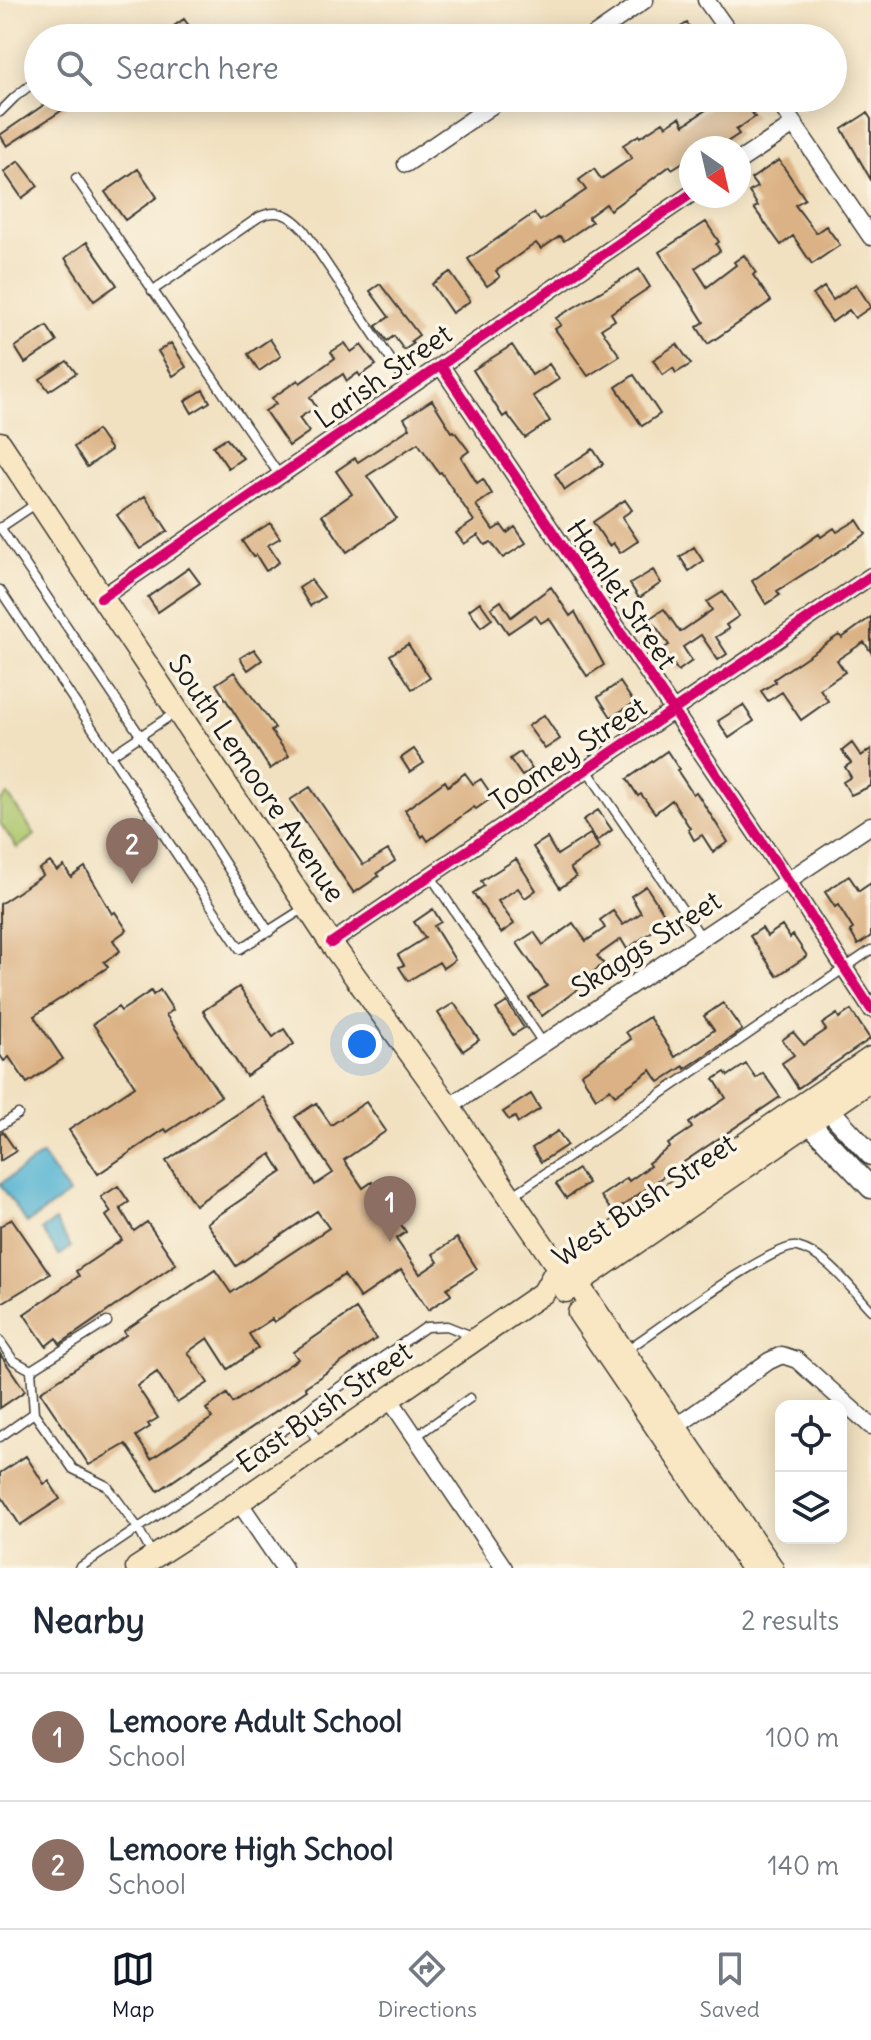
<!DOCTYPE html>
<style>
:root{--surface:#fff;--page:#f2f2f3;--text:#1f2937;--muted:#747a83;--line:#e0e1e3;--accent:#111827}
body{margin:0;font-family:Delius,sans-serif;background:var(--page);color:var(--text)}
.controls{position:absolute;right:24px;bottom:24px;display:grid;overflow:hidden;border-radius:16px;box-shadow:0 4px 20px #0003}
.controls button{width:72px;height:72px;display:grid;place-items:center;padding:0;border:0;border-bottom:2px solid var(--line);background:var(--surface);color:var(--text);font:40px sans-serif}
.compass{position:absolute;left:679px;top:136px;width:72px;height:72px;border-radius:50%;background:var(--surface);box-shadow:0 4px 20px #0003;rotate:146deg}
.you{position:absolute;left:362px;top:1044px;width:28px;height:28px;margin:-20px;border:6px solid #fff;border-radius:50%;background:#1a73e8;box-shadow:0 0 0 12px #1a73e833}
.badge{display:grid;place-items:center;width:52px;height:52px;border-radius:50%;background:var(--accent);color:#fff;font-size:26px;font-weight:700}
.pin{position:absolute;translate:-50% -66px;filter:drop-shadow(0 2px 4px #0008)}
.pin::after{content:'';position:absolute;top:42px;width:28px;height:24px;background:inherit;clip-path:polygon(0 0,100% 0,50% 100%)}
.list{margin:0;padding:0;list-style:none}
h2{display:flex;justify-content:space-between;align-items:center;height:104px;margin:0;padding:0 32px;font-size:34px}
h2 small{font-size:26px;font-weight:400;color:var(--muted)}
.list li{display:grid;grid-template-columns:52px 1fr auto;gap:24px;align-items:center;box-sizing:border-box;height:128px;padding:0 32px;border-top:2px solid var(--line)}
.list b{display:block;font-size:30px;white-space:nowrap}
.list p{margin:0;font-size:26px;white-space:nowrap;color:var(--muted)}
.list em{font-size:26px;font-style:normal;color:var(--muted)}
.icon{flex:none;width:44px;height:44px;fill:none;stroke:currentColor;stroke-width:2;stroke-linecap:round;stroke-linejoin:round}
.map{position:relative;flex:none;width:871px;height:1568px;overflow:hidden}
.search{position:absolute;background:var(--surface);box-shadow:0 4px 20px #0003;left:24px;right:24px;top:24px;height:88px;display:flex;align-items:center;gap:20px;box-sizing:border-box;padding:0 28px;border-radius:44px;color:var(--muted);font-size:30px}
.sheet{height:360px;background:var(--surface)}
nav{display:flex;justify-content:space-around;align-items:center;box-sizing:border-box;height:112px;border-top:2px solid var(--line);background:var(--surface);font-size:22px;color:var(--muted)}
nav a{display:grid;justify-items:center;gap:4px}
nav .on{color:var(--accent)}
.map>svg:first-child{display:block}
</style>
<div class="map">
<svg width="871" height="1568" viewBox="0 0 871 1568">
<rect width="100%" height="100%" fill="#fcf5e5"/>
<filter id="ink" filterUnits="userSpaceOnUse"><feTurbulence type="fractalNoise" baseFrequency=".0125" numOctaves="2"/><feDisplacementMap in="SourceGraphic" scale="16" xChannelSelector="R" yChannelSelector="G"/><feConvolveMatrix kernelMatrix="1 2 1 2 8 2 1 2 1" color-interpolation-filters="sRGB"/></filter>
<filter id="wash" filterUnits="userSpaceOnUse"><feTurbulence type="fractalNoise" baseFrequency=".006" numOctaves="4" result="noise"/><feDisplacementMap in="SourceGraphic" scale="32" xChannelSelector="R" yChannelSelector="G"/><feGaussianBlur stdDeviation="1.8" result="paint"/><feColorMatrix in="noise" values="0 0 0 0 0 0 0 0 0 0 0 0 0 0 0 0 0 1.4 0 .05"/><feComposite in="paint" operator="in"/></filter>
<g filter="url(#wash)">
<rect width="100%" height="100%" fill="#f1e1c1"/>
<path fill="#abc56a" stroke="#647043" stroke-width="2" d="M8 795 35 835 17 848 0 823V801Z"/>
<path fill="#53b2d2" stroke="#386777" stroke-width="2" d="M42 1155 69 1194 27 1223 0 1184Z
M55 1221 71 1247 59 1256 42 1230Z"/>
<g id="blocks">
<path fill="#dbb285" d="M184 19 192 30 180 38H157Z
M687 23 697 38H663Z
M54 98H81L7 146 0 135Z
M704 98H742L755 117 736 130 739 134 724 144 722 140 711 148H691V157L672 169 670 166 610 210 606 204 588 217 592 222 564 241 560 236 541 249 536 243 496 271 500 277 487 286 468 259 534 213 540 221 586 190 579 180 594 169 601 179 632 158 623 145 639 135 640 137 663 122 666 126 680 117 684 125 710 107Z
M867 113 871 119V180L842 129Z
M779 160 805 199 795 205 816 233 826 226 840 245 812 264 793 236 781 245 754 208 758 206 749 192 757 187 751 179Z
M19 161 38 186 22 198 4 172Z
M138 169 157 197 125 220 105 192Z
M706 222 719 242 716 244 720 251 695 268 707 287 736 265 734 262 744 255 756 272 753 275 771 301 708 344 697 327 704 322 659 252Z
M87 242 117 285 94 301 65 258Z
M639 269 650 287 611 313 615 320 601 329 620 356 588 376 555 329 561 325 556 318Z
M450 272 470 301 452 313 432 284Z
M380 284 419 335 411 341 413 344 404 350 394 336 387 341 376 326 389 317 370 291Z
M856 284 871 307 855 318 849 310 832 322 813 295 824 287 833 300Z
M47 326 57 342 25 363 15 347Z
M270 339 281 356 259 371 248 354Z
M171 343 186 367 173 376 158 351Z
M345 343 351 352 361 345 376 365 360 376 358 373 347 381 343 374 310 397 316 407 299 418 309 432 289 446 265 411 276 404 272 398 298 380 300 383 335 358 331 352Z
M677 344 691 364 676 373 673 368 663 375 653 360Z
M512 345 532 375 549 364 559 379 533 396 550 421 525 438 507 414 503 417 473 370Z
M67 361 76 373 49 391 40 379Z
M634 375 660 414 642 426 616 387Z
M203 390 210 402 192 413 185 401Z
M432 400 452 432 454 431 469 451 461 457 477 483 483 479 492 494 476 505 493 530 501 525 507 533 515 527 526 543 503 558 491 542 485 545 478 535 464 544 456 533 474 521 441 472 439 473 418 443 367 476 396 518 347 552 322 515 352 494 336 471 355 458 358 462 410 428 404 418Z
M97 430 111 450 87 467 74 447Z
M226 438 243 458 228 468 213 446Z
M593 449 603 464 565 490 555 474Z
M145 496 168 531 140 549 117 515Z
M625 500 632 510 622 517 638 541 620 553 613 543 609 546 593 522Z
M857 520 866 534 777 591 780 595 766 604 752 581 819 534 821 537 834 528 837 532Z
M270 523 280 538 268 545 279 562 266 571 256 555 253 557 242 541Z
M694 547 703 561 689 571 680 557Z
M189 568 200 583 158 612 148 597Z
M653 570 661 583 639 598 630 584Z
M311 580 324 597 310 606 299 588Z
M551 587 570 616 575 612 604 665 587 676 549 618 541 623 535 615 508 633 491 608 501 601 511 617Z
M723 592 739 616 726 625 729 629 716 637 727 654 718 660 701 635 683 647 692 661 678 671 663 649 669 645 650 618 664 609 680 632 712 610 707 602Z
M480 602 492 619 481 627 469 610Z
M871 617V652L864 642 837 660 845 672 820 689 828 701 801 720 782 692 768 701 761 691 776 682 774 679 839 635 842 638Z
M408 644 430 678 412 689 390 655Z
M254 649 262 660 248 670 240 658Z
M234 672 275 728 271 731 289 756 270 769 216 684Z
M620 682 634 703 611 717 598 697Z
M743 705 754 721 729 738 718 721Z
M544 715 560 739 545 749 528 726Z
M852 743 861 756 871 749V786L851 795 843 782 851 777 845 767 851 763 842 751Z
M414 749 424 763 410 772 401 758Z
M667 751 679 769 677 770 693 794 696 792 728 842 713 852 702 835 694 840 688 829 690 828 672 800 655 813 641 794 638 796 627 779Z
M520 752 532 769 522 776 510 759Z
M465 773 473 784 481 779 493 797 476 809 474 807 428 841 424 835 422 837 405 810 445 781 448 786Z
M310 787 363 865 388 850 395 861 377 873 379 876 354 893 290 800Z
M598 810 612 830 597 841 583 820Z
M590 834 600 848 570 868 576 877 560 888 533 847 547 838 557 855Z
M516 859 536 890 525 898 518 888 498 901 514 924 501 933 473 893 484 886 481 881Z
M50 862 57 871 64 866 71 877 85 867 112 914 115 912 127 930 113 940 120 951 104 962 108 967 34 1016 63 1059 27 1083 9 1057 4 1061 0 1055V904L43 875 39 869Z
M849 876 859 891 871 883V936L858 945 850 931 853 929 838 905 835 907 825 892Z
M646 886 668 920 627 949 621 939 597 956 604 964 576 984 579 988 542 1016 529 998 547 986 517 943 534 932 543 945 573 923 586 941 605 928 600 920 613 911 623 925 641 913 631 896Z
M433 909 441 922 434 926 455 960 443 968 439 962 408 981 399 967 404 965 398 955 425 938 414 922Z
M782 926 790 938 793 935 807 956 777 976 750 936 762 928 767 936Z
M239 987 273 1037 284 1029 294 1044 246 1076 203 1011Z
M160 990 173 1010 166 1015 221 1096 167 1132 165 1129 98 1174 69 1130 135 1086 93 1024 118 1007 121 1011 151 991 153 995Z
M507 1002 524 1028 513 1035 496 1009Z
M454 1003 479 1040 463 1051 438 1013Z
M723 1003 742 1030 685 1069 684 1066 659 1082 651 1070 615 1095 610 1089 596 1098 581 1074 631 1039 626 1032 649 1017 675 1057 714 1030 704 1016Z
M851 1010 870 1039 798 1088 782 1063 794 1055 782 1040 793 1032 804 1045 826 1030 822 1024 837 1014 839 1018Z
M746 1064 756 1078 763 1073 780 1097 672 1170 613 1213 601 1196 627 1178 629 1181 650 1166 648 1163 670 1147 668 1144 692 1128 689 1123 726 1098 714 1079 725 1072 728 1076Z
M531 1094 540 1109 518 1123 515 1117 509 1120 503 1112Z
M263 1097 315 1185 333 1173 295 1117 316 1103 331 1125 366 1102 386 1131 344 1160 363 1188 372 1182 406 1232 396 1239 420 1274 438 1262 433 1254 457 1238 477 1269 447 1288 451 1295 428 1310 401 1270 360 1298 344 1275 274 1322 272 1319 249 1334 258 1348 228 1369 208 1338 188 1352 208 1383 177 1403 157 1372 137 1386 158 1418 148 1424 150 1427 136 1436 151 1459 212 1418 206 1409 227 1394 233 1403 298 1359 293 1352 356 1309 376 1339 305 1387 307 1390 158 1491 126 1444 89 1465 40 1392 126 1335 124 1331 215 1270 231 1293 329 1228 317 1211 236 1266 207 1223 282 1172 271 1154 195 1205 166 1161Z
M558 1131 567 1145 541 1162 532 1148Z
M3 1132 16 1151 0 1161V1133Z
M578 1169 588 1183 566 1198 556 1184Z
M118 1186 129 1202 120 1208 134 1231 147 1222 176 1264 60 1344 56 1338 46 1346 24 1314 79 1276 76 1271 122 1240 106 1216 111 1212 101 1197Z
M12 1219 50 1274 0 1304V1226Z
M0 1354 25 1391 0 1408Z
M26 1456 44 1484 49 1481 60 1499 20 1525 0 1494V1473Z"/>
</g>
</g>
<g filter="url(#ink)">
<use href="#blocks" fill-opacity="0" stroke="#3c3a35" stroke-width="2"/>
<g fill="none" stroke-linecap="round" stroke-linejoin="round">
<g stroke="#3c3a35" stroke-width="11">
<path id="service" d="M0 112 15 97 38 79
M76 178 280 476
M152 291 259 217C279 208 290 215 304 230L409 387
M0 527 197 820 269 932
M0 528 37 503
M0 590 240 949 306 907
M110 756 176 712
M587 770 702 938
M430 875 543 1043
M0 1126 18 1114
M512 1196 871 950
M0 1341 13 1360 31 1370
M625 1351C651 1334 775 1242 797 1247 828 1255 850 1288 871 1310
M34 1413 31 1370 107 1322
M0 1437 34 1413 73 1469 107 1486 138 1528 153 1556
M415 1437 470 1398
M318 1444 309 1424 316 1403 426 1327 447 1326 472 1336
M79 1568 293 1424 316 1403"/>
</g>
<g stroke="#3c3a35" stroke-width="19">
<path id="minor" d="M706 0 733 38
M590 38 645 0
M776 98 871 237
M739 161 795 124
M406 164 503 98
M441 366 788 881 871 1009
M101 598 691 194
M331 943 871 576
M449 1107 871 825
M389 1398 504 1568
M667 1433 769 1361 782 1355 797 1360 871 1426
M239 1502 284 1568"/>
</g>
<g stroke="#3c3a35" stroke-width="23">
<path id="tertiary" d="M819 1099 871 1155
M800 1113 871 1188"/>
</g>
<g stroke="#3c3a35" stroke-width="25">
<path id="secondary" d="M0 443 331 943 449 1107 553 1260 565 1266 772 1568
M566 1291 871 1080
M579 1313 752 1568
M137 1568 239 1502 544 1292 554 1274 871 1058"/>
</g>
<use href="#service" stroke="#fff" stroke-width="8"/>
<use href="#minor" stroke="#fff" stroke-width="16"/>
<use href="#tertiary" stroke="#fff" stroke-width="20"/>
<use href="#secondary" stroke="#f9e7c3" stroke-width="22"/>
<g stroke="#fcf5e5" stroke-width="15">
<path id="cycleway" d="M441 366 788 881 871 1009
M101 598 691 194
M331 943 871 576"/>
</g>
<use href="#cycleway" stroke="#d6006c" stroke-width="10"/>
</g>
</g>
<g text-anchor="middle" stroke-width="7" stroke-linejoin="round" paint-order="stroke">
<g font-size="28" fill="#1c1c1c" stroke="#fcf5e5">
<text transform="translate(383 376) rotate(-35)" y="10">Larish Street</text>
<text transform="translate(622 594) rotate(56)" y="10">Hamlet Street</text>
<text transform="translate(568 754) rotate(-34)" y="10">Toomey Street</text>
<text transform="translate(257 778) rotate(56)" y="10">South Lemoore Avenue</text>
<text transform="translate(646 944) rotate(-33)" y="10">Skaggs Street</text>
<text transform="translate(644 1200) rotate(-34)" y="10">West Bush Street</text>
<text transform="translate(324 1407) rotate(-35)" y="10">East Bush Street</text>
</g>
</g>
</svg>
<div class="controls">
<button><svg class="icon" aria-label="locate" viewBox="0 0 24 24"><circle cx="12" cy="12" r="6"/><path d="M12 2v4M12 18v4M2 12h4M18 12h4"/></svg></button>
<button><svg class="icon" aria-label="layers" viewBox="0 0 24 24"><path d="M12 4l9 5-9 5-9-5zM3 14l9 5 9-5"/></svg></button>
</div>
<svg class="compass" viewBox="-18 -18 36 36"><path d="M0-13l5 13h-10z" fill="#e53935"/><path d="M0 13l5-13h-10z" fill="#747a83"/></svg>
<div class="you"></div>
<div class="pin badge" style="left:390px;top:1242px;background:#8d6e63">1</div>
<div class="pin badge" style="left:132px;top:884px;background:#8d6e63">2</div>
<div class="search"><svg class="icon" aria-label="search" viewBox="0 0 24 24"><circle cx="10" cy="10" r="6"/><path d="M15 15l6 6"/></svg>Search here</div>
</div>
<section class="sheet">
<h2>Nearby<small>2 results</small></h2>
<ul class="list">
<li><span class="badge" style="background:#8d6e63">1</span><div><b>Lemoore Adult School</b><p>School</p></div><em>100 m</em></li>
<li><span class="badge" style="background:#8d6e63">2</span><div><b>Lemoore High School</b><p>School</p></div><em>140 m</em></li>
</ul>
</section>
<nav>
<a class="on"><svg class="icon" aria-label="map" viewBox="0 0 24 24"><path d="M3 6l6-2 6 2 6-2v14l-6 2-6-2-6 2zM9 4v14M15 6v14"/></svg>Map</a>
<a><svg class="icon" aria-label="directions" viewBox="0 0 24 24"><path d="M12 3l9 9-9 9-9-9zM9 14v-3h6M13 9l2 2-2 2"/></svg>Directions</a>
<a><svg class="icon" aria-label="saved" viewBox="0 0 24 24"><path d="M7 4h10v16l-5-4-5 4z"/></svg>Saved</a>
</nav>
